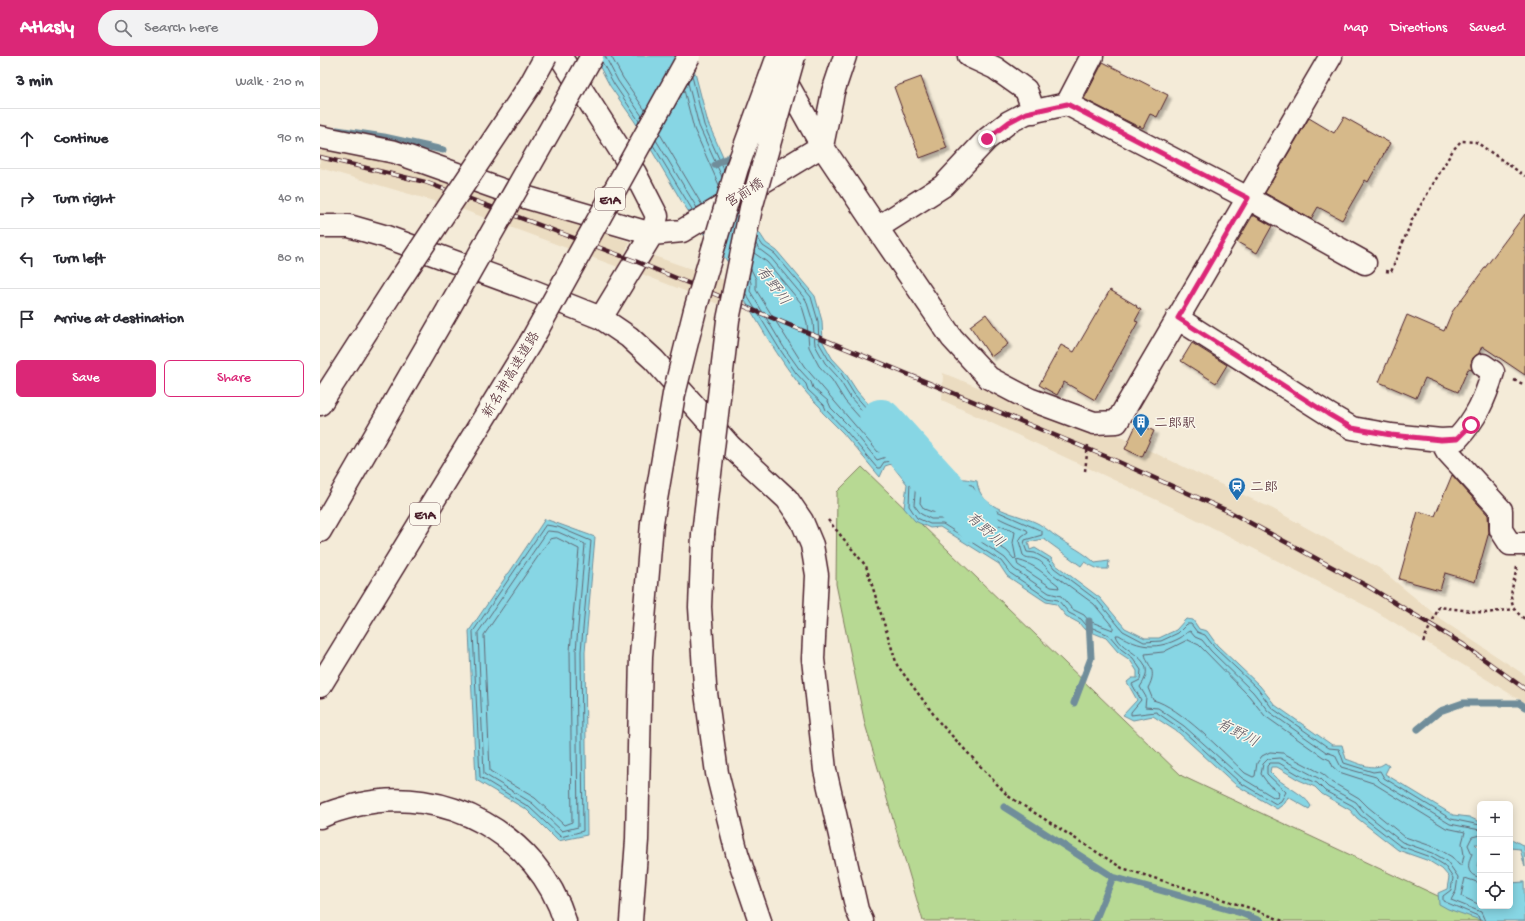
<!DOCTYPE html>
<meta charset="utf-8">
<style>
:root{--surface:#fff;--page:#f2f2f3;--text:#2b2b33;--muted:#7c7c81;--line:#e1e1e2;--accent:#db2777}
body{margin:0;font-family:"Gochi Hand","Klee One",sans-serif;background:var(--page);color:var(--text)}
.controls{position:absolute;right:12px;bottom:12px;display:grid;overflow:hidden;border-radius:6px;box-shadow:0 2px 10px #0003}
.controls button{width:36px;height:36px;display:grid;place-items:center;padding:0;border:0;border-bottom:1px solid var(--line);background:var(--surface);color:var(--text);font:20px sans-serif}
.stop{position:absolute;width:12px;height:12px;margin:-9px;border:3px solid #db2777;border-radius:50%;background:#fff}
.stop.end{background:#db2777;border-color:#fff;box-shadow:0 1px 4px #0008}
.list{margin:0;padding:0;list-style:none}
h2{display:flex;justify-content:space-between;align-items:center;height:52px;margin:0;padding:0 16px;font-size:17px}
h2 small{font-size:13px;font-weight:400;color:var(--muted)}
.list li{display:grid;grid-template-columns:26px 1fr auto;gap:12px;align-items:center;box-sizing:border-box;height:60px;padding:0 16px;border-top:1px solid var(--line)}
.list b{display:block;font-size:15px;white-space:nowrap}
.list em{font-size:13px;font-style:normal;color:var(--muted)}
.actions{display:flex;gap:8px;padding:12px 16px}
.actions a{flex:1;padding:9px 0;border:1px solid var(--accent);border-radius:6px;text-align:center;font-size:14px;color:var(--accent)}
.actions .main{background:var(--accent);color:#fff}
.icon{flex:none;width:22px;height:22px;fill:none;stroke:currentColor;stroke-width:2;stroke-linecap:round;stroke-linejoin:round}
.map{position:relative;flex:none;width:1205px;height:865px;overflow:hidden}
header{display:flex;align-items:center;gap:24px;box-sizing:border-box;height:56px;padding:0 20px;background:var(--accent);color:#fff}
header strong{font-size:19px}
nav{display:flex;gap:22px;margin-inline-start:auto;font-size:14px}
.search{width:280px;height:36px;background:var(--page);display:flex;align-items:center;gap:10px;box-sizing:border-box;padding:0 14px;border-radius:22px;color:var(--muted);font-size:15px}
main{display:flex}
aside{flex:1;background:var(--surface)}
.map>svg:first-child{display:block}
</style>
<header>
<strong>Atlasly</strong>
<div class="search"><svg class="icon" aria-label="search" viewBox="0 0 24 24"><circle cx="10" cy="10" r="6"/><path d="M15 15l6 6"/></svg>Search here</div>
<nav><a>Map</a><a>Directions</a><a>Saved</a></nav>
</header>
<main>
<aside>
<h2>3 min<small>Walk · 210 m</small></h2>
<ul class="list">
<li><svg class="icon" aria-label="ahead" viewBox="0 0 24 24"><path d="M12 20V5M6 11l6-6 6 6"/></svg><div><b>Continue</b></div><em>90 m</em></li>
<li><svg class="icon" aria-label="right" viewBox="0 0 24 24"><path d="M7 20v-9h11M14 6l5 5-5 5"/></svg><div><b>Turn right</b></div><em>40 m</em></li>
<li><svg class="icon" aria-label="left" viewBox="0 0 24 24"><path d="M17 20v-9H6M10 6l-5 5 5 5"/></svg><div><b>Turn left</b></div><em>80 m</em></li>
<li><svg class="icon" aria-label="arrive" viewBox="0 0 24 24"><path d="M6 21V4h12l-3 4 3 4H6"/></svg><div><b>Arrive at destination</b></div></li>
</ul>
<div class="actions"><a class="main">Save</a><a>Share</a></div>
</aside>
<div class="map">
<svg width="1205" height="865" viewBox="0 0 1205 865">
<defs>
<filter id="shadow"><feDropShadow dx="3.5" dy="3.5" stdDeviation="1" flood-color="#0004"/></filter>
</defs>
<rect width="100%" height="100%" fill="#f4ebd8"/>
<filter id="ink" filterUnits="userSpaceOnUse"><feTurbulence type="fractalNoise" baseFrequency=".025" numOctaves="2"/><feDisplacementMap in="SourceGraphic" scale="8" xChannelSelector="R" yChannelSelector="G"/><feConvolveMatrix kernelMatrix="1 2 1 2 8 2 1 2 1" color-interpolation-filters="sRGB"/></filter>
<g filter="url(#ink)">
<path fill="#ebdcc1" d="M0 92 79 105 202 147 310 186 298 211 141 153 0 112Z
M331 199 406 225 411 253 319 217Z
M623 317 680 340 786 374 953 453 1059 512 1123 565 1205 619V647L1052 553 854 452 622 344Z"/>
<path fill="#b7d993" stroke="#807c5f" d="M542 411 862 720 1135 848 1185 865H603L545 668 516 528 517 436Z"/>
<path fill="#87d6e4" stroke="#6f8d9a" d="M274 0H366L374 13 388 67 433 167 446 187 457 195 495 240 502 265 503 286 512 302 524 315 537 335 585 390 604 406 601 413 608 421 627 431C636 419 643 423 657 425 659 455 699 457 719 468 726 472 731 477 737 481 750 490 764 496 775 507L789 505 788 513H778L764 506 761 510 724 483 708 486 710 494 715 492 731 502 736 509 780 542 805 572 825 582H839L856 574 866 563 873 564 879 573 887 575 897 589 940 630 955 649 1012 689H1022L1026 703C1038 707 1054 716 1065 707L1069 710 1065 718 1133 759 1149 761 1160 766V788H1155C1163 794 1159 802 1157 810L1160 813V850H1190V827L1204 826 1205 865H1163L1128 853 1119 848 1118 837 1127 833 1129 821 1122 813 1109 805 1078 794 1037 762 1030 754 1002 738 995 731 979 724 957 711H951L950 716C962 730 983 736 991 750L989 753 968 741 965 747 957 753 916 729 859 677 833 660 813 664 803 659 817 644 807 626 812 622H817V615L810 604 798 596 786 582 764 573 759 567 746 560 736 548 726 546 687 520 679 508 620 471 610 472 595 465 584 452 587 428 571 408 565 410 560 421 523 377 502 356 501 352C467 320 444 275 419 235L422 227 392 183 386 181 362 146 315 66 290 30Z
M225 463 275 481 265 596 267 779 238 785 207 754 156 724 149 575 185 522 184 521 189 517Z
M1190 782 1204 790 1205 811 1200 793 1190 792Z"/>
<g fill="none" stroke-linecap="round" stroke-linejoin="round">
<path stroke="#626875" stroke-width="1" d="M285 0 298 25 322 60
M291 0 303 22 325 54
M282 6 294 28 319 65
M372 20 384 69 404 114
M368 27 379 70 402 121
M364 34 374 73 399 129
M340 78 382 149
M336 84 377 152
M333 89 373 155
M437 181 443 190 455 198 491 241 498 265 499 287 509 304 521 317 534 338 582 393 598 406 597 415 606 424 626 435 630 434 635 427 652 429 660 443 670 452 722 475V479L705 484 704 488 707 496 715 497 729 505 734 512 778 545 803 575 824 586 841 585 858 577 867 568H871L877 576 885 579 895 592 937 632 952 652 1009 692 1019 693 1024 707 1053 716 1060 715 1064 722 1131 763 1160 769
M431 213 436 223V234L484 310 558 396 566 394V391L525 345 512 324 499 310 489 291 487 267 481 247 447 206 434 197
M429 221 431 227 430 235 463 290 480 314 491 326 493 332 508 345 511 352 530 371 557 404 569 400H574L589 416H591L592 408 579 396 530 341 517 320 505 307 495 289 493 266 486 244 451 202 439 193 436 188
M426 238 459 292 476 317 486 328 488 334 504 349 506 354 526 375 557 412H560L564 406 572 405 590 425 589 450 597 462 610 468H623L681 505 690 517 727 542 738 544 749 557 761 563 766 569 789 579 801 593 813 602 821 614 820 624 812 628 821 644 811 656V659L836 656 862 674 919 726 956 748 961 745 966 736 947 718V710L950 707H959L981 720 997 727 1005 735 1033 750 1040 759 1080 790 1111 801 1124 809 1133 822 1131 834 1123 840V845L1158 860 1160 865
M599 424 625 440 631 439 638 432 648 433C664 458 681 464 707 474L708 476 702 480 699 485 703 499C707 503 710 501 715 503 722 505 726 511 730 516L774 548 793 571V574L769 565 764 559 752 553 741 540 729 537 694 513 685 502 669 491 625 463H611L601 458 594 449 596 426Z
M604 435C617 442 628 452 640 438L644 439C660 460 670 466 695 476L693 487 696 502 694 503 687 495 628 458 612 456 604 453 600 447 601 437Z
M226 469 238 471 271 485 261 595 263 775 241 781 209 751 160 721 153 576Z
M228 475 238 476 265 488 256 595 258 771 242 775 212 747 164 718 158 577Z
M237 482 259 493 250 595 252 766 244 769 215 742 170 715 164 579 230 483Z
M697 504C717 509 722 517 738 529L739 532 731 531 698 509Z
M868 584 879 589 929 640 945 660 1003 701 1010 704 1013 711 1019 716 1053 727 1126 772 1145 776 1142 787 1144 799 1142 809H1139L1132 801 1117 792 1085 781 1048 751 1039 742 1012 726 1003 718 963 697 950 696 942 700 937 707 935 720 933 721 925 717C905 698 859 650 833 644L828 632C838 613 828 612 825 598L843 596Z
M1160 774 1130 768 1061 726 1056 721 1021 711 1015 699 1006 696 948 655 933 636 891 595 882 584 875 581 870 575C866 576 864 580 860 582 838 594 819 592 799 579H796C800 597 842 601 820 631L826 641 825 651 838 652 864 670 922 722 955 742 958 741 959 736 949 729 941 718 943 708 948 703 960 702 1000 723 1008 731 1036 746 1044 756 1082 786 1113 797 1127 805 1138 821 1136 835 1131 844 1161 856 1165 865
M1160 779 1152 781 1148 789 1152 798C1147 808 1146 820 1160 821
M1160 827 1145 822 1141 840 1160 849"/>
<path stroke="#6f8d9a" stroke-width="7" d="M17 74 64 81 123 94
M395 109 418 96
M754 647 771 602 769 565
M1098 673 1120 655 1143 647H1199L1205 651
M684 751 793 821 775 865
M793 821 921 857 940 865"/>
<path stroke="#87d6e4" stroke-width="44" d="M561 365 631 442 657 465"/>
</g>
<path fill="#d6b98a" stroke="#4a1f2b" filter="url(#shadow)" d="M783 6 848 39 837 61 830 58 823 72 819 70V71L764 43Z
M601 21 627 92 600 102 574 31Z
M1024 61 1070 87 1048 126 1045 124 1022 164 998 151 991 163 945 137 989 62 1014 77Z
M1205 158V319L1162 290 1159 297 1153 302 1151 308 1152 314 1148 313 1138 336 1105 322 1096 342 1059 326 1087 259 1124 275 1132 256Z
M933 159 952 170 937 197 917 186Z
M790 234 817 250 816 251 821 254 815 265 818 266 775 344 744 326 737 339 719 329 741 289 754 296Z
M666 258 688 288 671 301 650 270Z
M872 287 907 309 896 327 861 305Z
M817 367 834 375 822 401 805 393Z
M1132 419 1168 459 1169 476 1155 526 1125 517 1120 534 1079 523 1098 455 1115 460Z"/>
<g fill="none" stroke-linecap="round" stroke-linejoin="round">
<g stroke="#4a1f2b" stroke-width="25">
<path id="minor" d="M240 0 315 117 337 160 332 178 281 262 309 281 334 304 410 390 467 443 482 465 492 489 497 519 493 603 505 714 537 854 542 865
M649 0 675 12 706 34 714 56
M460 15 502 90 557 172 632 282 669 322 709 343 774 367 797 366 1011 0
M747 48 772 0
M0 81 75 96 191 137 332 178 362 175 502 90 513 36 525 0
M0 170H29L64 180 203 231 281 262
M557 172 623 130 667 83 689 66 706 57 747 48 928 142 1045 207
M857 262 1008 358 1032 372 1071 379 1121 384 1137 383C1156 363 1165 343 1173 316L1163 309
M1121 384 1127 395 1181 454V474L1190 488H1205"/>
</g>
<g stroke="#4a1f2b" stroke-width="25">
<path id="highway" d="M0 348 74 233
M0 475 129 252
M383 478 380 551 385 630 397 717 417 797 440 865
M0 630 210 287
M0 761C12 755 24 752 37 749 125 728 218 779 245 865
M311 865 317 784 321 600 332 467"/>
</g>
<path stroke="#4a1f2b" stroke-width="2.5" stroke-dasharray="3 3" stroke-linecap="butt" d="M1066 215 1071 216 1092 164 1133 94 1141 85 1156 86 1205 120
M1194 324 1205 329
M765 415 768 389
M508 464 546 510 577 609 620 667 688 740 802 812 933 853 963 865
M1197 511C1193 533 1183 548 1205 563
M1103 586 1119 551 1166 557 1194 553"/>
<use href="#minor" stroke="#fbf7ec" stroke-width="22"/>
<use href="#highway" stroke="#fbf7ec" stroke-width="22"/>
<g stroke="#4a1f2b" stroke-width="4.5">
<path id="rail" d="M0 101 105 126 315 205 792 403 910 456 1049 531 1144 589 1205 633"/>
</g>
<use href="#rail" stroke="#fbf7ec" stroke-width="3" stroke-dasharray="9" stroke-linecap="butt"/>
<g stroke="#4a1f2b" stroke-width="25" stroke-linecap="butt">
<path id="highway-bridge" d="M74 233 210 29 226 0
M129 252 272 0
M210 287 369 0
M332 467 354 338 375 254 417 112 458 0
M383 478 408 264 431 152 474 0"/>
</g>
<use href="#highway-bridge" stroke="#fbf7ec" stroke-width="22"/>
</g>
</g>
<g fill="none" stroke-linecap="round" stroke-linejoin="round" filter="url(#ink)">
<path stroke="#db2777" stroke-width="5" d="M667 83 689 66 706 57 747 48 928 142 858 262 1008 358 1032 372 1071 379 1121 384 1137 383 1151 369"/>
</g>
<defs>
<g id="building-pin" transform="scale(0.9)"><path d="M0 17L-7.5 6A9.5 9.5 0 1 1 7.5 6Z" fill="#1f6fb2" stroke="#fbf7ec"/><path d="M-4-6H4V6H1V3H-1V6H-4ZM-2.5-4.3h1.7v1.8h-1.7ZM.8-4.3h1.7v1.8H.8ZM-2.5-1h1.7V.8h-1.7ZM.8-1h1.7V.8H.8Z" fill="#fff"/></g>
<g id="station-pin" transform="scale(0.9)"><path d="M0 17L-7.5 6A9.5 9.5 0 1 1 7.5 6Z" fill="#1f6fb2" stroke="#fbf7ec"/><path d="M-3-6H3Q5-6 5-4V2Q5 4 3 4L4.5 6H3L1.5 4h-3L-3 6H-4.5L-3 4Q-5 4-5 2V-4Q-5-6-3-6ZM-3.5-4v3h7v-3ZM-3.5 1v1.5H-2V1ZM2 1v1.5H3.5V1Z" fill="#fff"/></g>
</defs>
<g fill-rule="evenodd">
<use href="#building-pin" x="821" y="366"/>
<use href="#station-pin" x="917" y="430"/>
</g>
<g text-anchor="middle" stroke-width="3" stroke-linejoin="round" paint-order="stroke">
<g fill="#fbf7ec" stroke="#7f6065" stroke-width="1">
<rect x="275" y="132" width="30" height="22" rx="3"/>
<rect x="90" y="447" width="30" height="22" rx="3"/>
</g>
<g font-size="13" font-weight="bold" fill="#4a1f2b">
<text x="290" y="148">E1A</text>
<text x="105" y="463">E1A</text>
</g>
<g font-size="14" fill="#4a1f2b" stroke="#fbf7ec">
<text transform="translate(424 136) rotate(-32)" y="5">宮前橋</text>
<text transform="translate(190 318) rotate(-59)" y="5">新名神高速道路</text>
</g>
<g font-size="14" fill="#4a1f2b" stroke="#fbf7ec" text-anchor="start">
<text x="834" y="371">二郎駅</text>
<text x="930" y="435">二郎</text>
</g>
<g font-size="15" font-style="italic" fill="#5c5662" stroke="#fbf7ec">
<text transform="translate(454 229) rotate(53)" y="5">有野川</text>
<text transform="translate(666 473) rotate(42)" y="5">有野川</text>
<text transform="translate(918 676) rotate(27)" y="5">有野川</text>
</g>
</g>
</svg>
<div class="controls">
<button>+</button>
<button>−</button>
<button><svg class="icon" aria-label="locate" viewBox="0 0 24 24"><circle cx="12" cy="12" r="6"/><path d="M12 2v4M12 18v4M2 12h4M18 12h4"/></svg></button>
</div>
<div class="stop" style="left:1151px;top:369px"></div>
<div class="stop end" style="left:667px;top:83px"></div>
</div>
</main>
